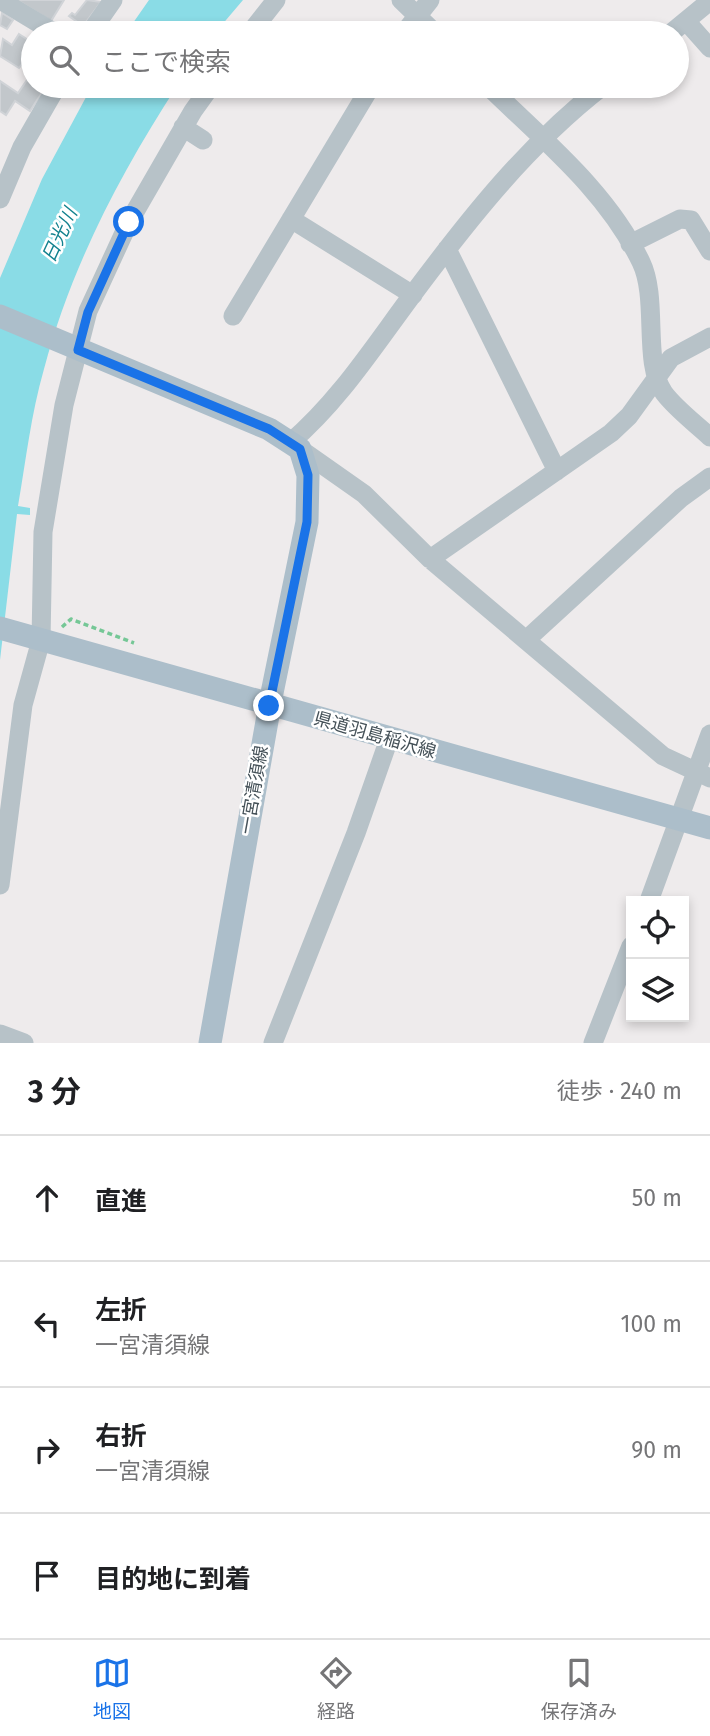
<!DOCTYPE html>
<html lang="ja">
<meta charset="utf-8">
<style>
:root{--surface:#fff;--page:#f6f6f6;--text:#202124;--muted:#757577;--line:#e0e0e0;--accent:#1a73e8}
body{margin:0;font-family:"Fira Sans","Noto Sans JP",sans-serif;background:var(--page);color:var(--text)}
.controls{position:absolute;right:21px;bottom:21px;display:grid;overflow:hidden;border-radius:0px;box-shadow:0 4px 10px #0003}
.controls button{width:63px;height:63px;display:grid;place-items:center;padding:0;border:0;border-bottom:2px solid var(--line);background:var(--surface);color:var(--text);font:35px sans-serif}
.stop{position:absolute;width:21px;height:21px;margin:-16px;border:5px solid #1a73e8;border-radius:50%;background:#fff}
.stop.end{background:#1a73e8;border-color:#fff;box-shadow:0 2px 7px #0008}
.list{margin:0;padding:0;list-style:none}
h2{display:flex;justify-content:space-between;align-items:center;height:91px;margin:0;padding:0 28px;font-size:30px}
h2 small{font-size:23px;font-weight:400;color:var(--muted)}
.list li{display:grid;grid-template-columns:46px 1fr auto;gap:21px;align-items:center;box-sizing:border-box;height:126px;padding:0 28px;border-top:2px solid var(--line)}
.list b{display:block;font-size:26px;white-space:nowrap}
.list p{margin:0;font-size:23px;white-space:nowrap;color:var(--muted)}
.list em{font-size:23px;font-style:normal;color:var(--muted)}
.icon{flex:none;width:38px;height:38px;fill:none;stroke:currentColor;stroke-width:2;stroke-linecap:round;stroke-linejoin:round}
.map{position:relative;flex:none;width:710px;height:1043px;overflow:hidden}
.search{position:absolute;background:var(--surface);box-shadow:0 4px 10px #0003;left:21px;right:21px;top:21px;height:77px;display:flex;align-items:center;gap:18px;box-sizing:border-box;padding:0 24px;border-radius:38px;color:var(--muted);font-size:26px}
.sheet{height:595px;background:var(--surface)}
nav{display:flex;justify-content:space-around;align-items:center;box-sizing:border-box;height:98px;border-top:2px solid var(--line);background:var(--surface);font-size:19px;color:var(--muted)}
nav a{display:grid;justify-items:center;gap:4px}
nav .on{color:var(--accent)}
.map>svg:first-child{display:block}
</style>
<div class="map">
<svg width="710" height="1043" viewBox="0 0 710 1043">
<rect width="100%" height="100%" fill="#eeebec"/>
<path fill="#8adce6" d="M149 0H243L215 33H126Z
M92 86H177C120 174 71 267 44 369 31 414 26 460 18 506L30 508V515L17 514 0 660V278L42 179Z"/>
<path fill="#c2c7cb" stroke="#d0d3d7" stroke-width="2" d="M17 0H64L51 21Z
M87 0 101 2 83 26 69 16 72 13 75 15Z
M2 13 13 20 7 29 0 25Z
M19 34 33 43 32 52 19 68 0 56 3 39 12 45Z
M27 80 43 91 30 111 15 101 6 115 0 111V81L18 93Z"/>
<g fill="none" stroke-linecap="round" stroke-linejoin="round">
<path stroke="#75c796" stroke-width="3.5" stroke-dasharray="5 3.5" stroke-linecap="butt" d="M62 627 71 619 134 643"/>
<path stroke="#b7c2c8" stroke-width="19" d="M0 0 55 33
M401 0 435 33
M686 21 710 48
M90 33 113 0
M250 33 276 0
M404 33 430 0
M671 33 710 1
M488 86C543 140 607 191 641 262 659 299 642 363 664 393 676 409 695 423 710 437
M183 127 203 140
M0 199 22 147 57 86
M291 219 413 295
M630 244 680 219 691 220 710 251
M447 249 557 471
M233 316 371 86
M290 443C340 400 374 346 413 294 469 219 528 144 603 86
M300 449 364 494 430 559 663 756 710 778
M430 559 611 433 629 416 671 358 710 337
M526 640 681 498 710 477
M0 885 23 705 41 640 43 532 64 405 88 311 129 222 193 111 211 86
M649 901 710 734
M0 1034 24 1043
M273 1043 356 833 389 739
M593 1043 631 946"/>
<path stroke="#acbeca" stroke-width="23" d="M0 316 269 429 300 449 308 475 307 522 272 693 210 1043
M0 628 710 828"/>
</g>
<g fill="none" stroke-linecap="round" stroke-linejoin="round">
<path stroke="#1a73e8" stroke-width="9" d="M129 222 88 312 78 350 269 429 300 449 308 475 307 522 269 706"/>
</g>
<g text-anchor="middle" stroke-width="5" stroke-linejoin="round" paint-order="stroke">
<g font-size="18" fill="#455158" stroke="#fff">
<text transform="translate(375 735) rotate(16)" y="6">県道羽島稲沢線</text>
<text transform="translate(254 790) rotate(-80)" y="6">一宮清須線</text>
</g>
<g font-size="19" font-style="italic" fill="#13828f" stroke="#fff">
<text transform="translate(59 235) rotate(-65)" y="7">日光川</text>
</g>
</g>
</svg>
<div class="controls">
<button><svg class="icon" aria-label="locate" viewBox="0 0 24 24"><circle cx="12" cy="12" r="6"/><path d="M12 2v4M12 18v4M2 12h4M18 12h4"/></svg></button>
<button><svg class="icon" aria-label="layers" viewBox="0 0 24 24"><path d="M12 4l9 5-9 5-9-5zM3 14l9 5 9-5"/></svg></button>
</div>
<div class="stop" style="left:129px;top:222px"></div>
<div class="stop end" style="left:269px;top:706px"></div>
<div class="search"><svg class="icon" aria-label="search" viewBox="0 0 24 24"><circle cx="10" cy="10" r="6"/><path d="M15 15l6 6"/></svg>ここで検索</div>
</div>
<section class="sheet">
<h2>3 分<small>徒歩 · 240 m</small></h2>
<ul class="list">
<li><svg class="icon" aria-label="ahead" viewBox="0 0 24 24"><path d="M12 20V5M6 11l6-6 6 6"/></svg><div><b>直進</b></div><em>50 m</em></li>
<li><svg class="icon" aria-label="left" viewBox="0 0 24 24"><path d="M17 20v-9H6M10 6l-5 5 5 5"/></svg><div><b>左折</b><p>一宮清須線</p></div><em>100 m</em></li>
<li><svg class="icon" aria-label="right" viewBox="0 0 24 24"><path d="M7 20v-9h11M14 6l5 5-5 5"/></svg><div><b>右折</b><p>一宮清須線</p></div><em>90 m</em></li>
<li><svg class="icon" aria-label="arrive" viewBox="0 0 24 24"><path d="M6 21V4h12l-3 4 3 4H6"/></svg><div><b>目的地に到着</b></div></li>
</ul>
</section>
<nav>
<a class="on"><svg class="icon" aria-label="map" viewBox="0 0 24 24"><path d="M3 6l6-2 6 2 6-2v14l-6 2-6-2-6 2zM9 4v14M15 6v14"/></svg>地図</a>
<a><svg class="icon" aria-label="directions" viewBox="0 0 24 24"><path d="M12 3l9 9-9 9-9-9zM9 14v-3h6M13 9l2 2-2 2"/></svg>経路</a>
<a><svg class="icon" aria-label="saved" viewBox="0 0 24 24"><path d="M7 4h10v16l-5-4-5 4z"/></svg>保存済み</a>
</nav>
